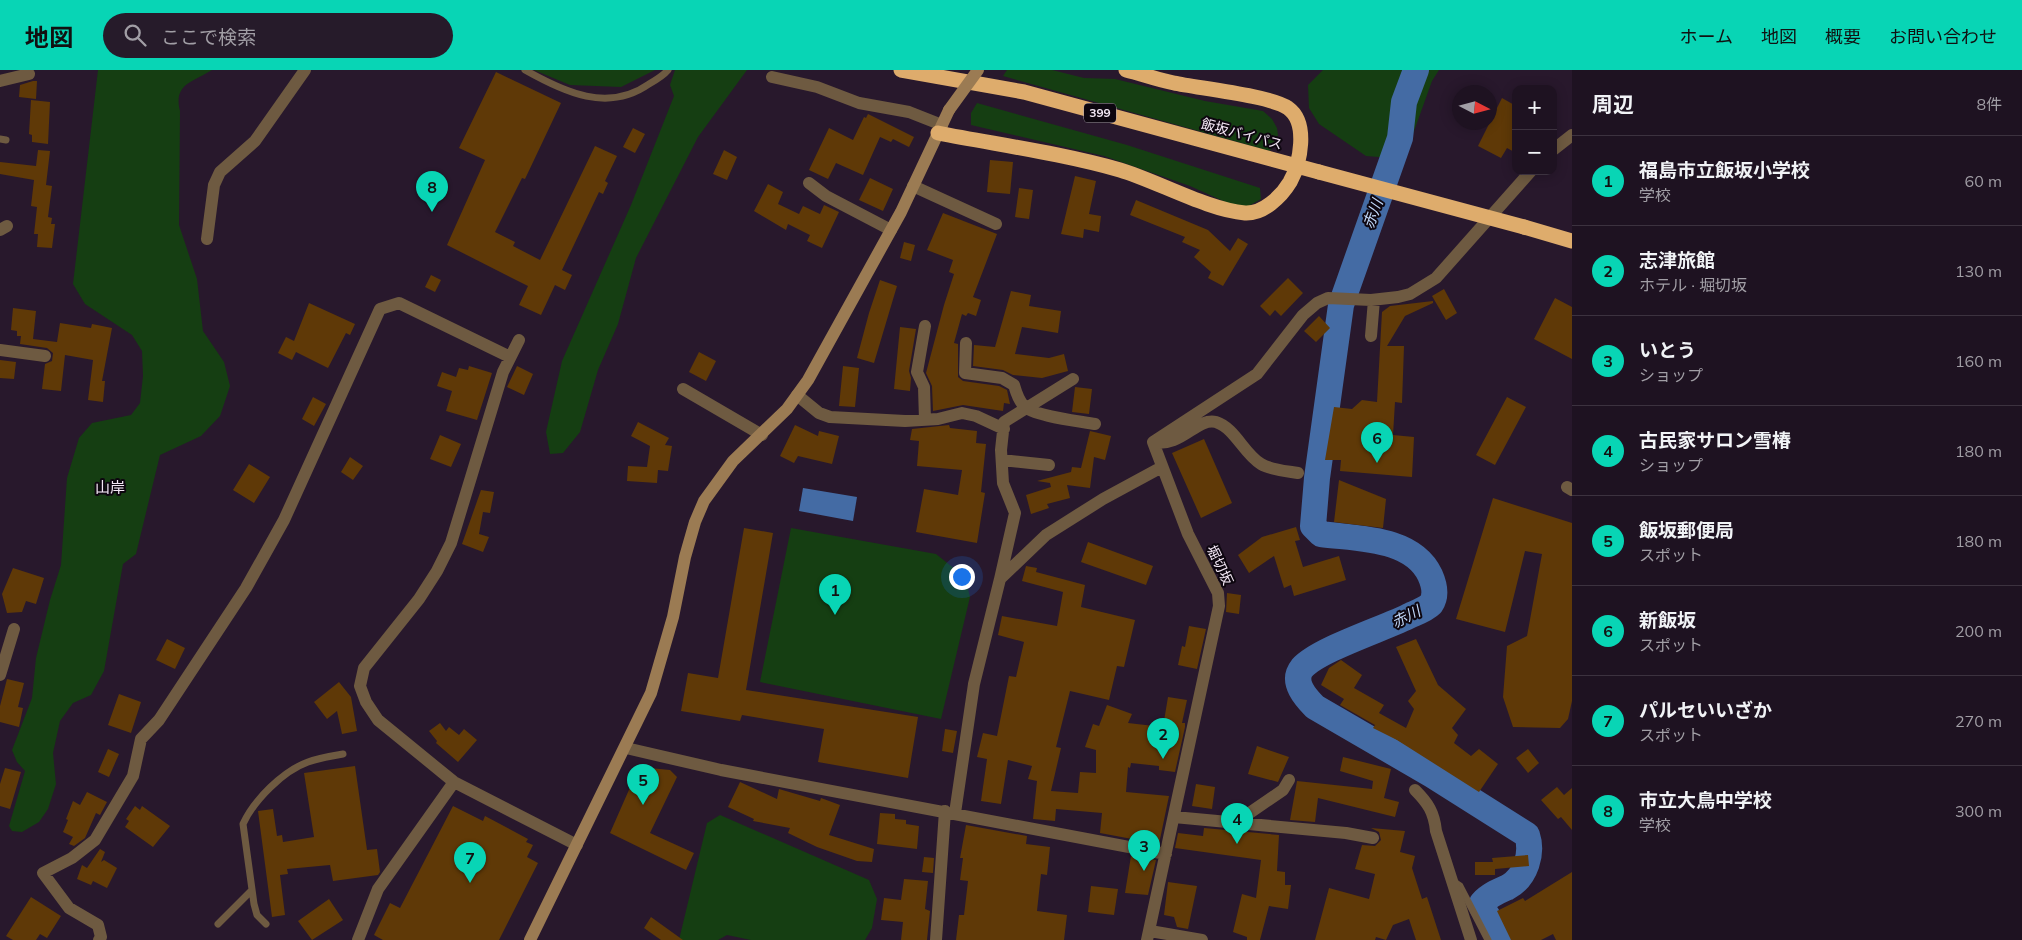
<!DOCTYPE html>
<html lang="ja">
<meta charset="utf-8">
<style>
:root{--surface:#1e1221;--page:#261b2a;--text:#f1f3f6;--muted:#a19ea5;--line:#3c323f;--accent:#08d5b5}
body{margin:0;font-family:Mulish,"Noto Sans JP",sans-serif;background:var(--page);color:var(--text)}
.controls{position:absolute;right:15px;top:15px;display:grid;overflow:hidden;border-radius:10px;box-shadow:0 2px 12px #0003}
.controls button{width:45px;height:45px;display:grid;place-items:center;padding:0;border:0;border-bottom:1px solid var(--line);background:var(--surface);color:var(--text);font:25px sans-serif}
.compass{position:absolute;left:1452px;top:15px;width:45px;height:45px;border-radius:50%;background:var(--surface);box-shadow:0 2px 12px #0003;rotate:96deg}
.you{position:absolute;left:961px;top:506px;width:18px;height:18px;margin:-12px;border:4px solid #fff;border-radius:50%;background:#1a73e8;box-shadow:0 0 0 8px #1a73e833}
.badge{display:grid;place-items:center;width:32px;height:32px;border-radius:50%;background:var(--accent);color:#111;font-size:16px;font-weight:700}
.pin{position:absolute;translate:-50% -41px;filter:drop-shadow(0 1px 2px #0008)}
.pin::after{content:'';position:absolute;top:26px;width:18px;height:15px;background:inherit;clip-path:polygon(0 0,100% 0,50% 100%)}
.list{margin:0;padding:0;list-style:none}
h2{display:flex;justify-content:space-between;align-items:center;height:65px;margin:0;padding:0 20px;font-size:21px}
h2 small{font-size:16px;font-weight:400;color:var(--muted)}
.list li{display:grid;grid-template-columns:32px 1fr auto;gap:15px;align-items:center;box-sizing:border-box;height:90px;padding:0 20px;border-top:1px solid var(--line)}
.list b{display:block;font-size:19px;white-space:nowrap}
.list p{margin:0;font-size:16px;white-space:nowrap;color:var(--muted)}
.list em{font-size:16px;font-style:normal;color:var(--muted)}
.icon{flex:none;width:28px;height:28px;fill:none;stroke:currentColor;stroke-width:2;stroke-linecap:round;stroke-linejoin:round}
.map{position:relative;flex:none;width:1572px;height:870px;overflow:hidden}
header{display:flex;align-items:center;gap:30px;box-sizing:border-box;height:70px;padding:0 25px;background:var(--accent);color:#111}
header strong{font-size:24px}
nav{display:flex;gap:28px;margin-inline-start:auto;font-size:18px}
.search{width:350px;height:45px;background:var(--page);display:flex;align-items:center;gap:12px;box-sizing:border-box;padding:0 18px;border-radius:28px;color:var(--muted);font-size:19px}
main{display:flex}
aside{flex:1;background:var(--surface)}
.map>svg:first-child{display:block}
</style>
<header>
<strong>地図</strong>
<div class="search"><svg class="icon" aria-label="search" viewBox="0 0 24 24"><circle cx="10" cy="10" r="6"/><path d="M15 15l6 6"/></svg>ここで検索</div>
<nav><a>ホーム</a><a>地図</a><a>概要</a><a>お問い合わせ</a></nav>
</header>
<main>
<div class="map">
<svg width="1572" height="870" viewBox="0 0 1572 870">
<rect width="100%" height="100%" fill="#28182c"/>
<path fill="#153e12" d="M98 0H212C193 12 173 14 180 41L179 155 197 209 203 261 224 292 230 316 220 346 201 366 160 385 136 484 123 494 104 601 91 625 73 633 60 651 53 683 56 714 48 739 39 752 22 762 12 761 9 756 25 701 17 692 12 680 32 628 36 588 50 530 61 495 67 408 79 368 92 353 131 345 140 333 143 306 142 281 132 265 85 234 73 214Z
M534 0H655L621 17 570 15Z
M675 0H747L698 67 636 188 618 254 598 300 580 362 563 383 550 384 546 362 562 291 631 135 674 26 670 15Z
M1007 0H1052L1084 8 1115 9 1205 31 1263 41 1272 49 1277 58 1278 65 1270 81 1003 6Z
M1323 0H1439L1432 11 1404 89 1366 86 1319 54 1309 38 1308 15Z
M977 33 1127 75 1260 118 1261 129 1247 137 1230 134 1190 116 1104 86 971 55V43Z
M791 458 936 484 965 507 970 527 941 649 760 612Z
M720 745 869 810 877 829 872 858 865 870H751L727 865 718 870H679L707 753Z"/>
<path fill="#446ba4" d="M803 418 857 427 853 451 799 441Z"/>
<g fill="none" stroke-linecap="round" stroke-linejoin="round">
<path stroke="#446ba4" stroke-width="26" d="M1416 0 1404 32 1400 68 1341 235 1317 408 1313 456 1321 464C1357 469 1412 467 1430 505 1434 514 1437 525 1431 534 1426 539 1418 542 1411 545 1386 558 1319 579 1302 598 1291 612 1306 628 1315 637L1432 705 1527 765C1533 783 1526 807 1508 817 1499 821 1489 825 1482 833V837L1502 870"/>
</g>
<path fill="#5f3907" d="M496 2 561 33 525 109 522 108 495 162 515 172 513 176 540 190 595 76 617 86 605 111 608 113 603 124 599 122 562 200 572 205 565 220 555 215 541 245 519 235 528 216 447 175 485 90 459 78Z
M33 11H37L36 29 19 27 20 15Z
M1502 28 1516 36V83L1507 78 1501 88 1478 76Z
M31 30 50 32 48 74 32 72V65L29 64Z
M868 44 914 67 909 77 893 69 891 72 880 67 863 105 836 93 828 109 809 100 829 58 853 70 864 47 866 48Z
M633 58 645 64 635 83 623 77Z
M38 80 50 81 46 115 52 116 48 147 52 148 51 154H55L52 178 37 177 38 164H34L37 137 31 136 34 110 0 104V92L36 96Z
M724 80 737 87 727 110 713 104Z
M990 90 1013 92 1010 124 987 122Z
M1075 106 1096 111 1089 144 1101 146 1099 162 1084 159 1083 168 1061 164Z
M870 108 893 119 883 141 859 130Z
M768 114 783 122 778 134 799 144 803 136 820 144 824 135 839 142 822 178 807 171 810 165 788 154 786 160 754 141Z
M1019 118 1033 120 1029 149 1015 147Z
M1136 130 1208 160 1230 181 1238 168 1248 174 1223 216 1208 208 1211 202 1194 187 1200 180 1182 172 1185 167 1130 145Z
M943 143 997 164 973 227 981 230 976 246 968 243 966 246 962 244 954 273 958 274V307L963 311 999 316 1007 320 1010 334 1004 333 1003 341 963 335 933 341 932 316 926 303 944 235 954 204 949 202 953 190 927 180Z
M904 172 915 175 911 191 900 188Z
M431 205 441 210 435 222 425 217Z
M1288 208 1303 223 1281 246 1275 240 1270 246 1260 236Z
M880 210 897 216 874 293 857 288 869 243Z
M1444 219 1457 243 1446 250 1432 226Z
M1011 221 1031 225 1029 236 1061 241 1058 263 1022 257 1015 284 1049 288 1064 284 1068 301 1042 308 1013 305 1003 300 973 296 974 275 995 277Z
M1555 228 1572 237V289L1534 269Z
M1433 231V233L1405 246 1387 276H1404L1402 333 1395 332 1393 365 1414 367 1412 407 1340 401 1341 390H1325L1334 337 1352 339 1362 330 1377 332 1382 242 1390 236Z
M309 233 355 254 350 265 346 263 328 298 296 282 292 290 278 283 286 267 294 271Z
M13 238 36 241 33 269 57 272 60 253 91 258 92 254 112 258 102 311H105L103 332 88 330 93 290 65 285 61 321 42 319 45 294 52 291 53 283 47 278 20 274 21 266H17V261L11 260Z
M1319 246 1330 258 1316 272 1304 261Z
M900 257 916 259 909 301 911 308 910 321 894 319Z
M699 282 716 291 706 311 689 302Z
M0 290 16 292 14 309 0 308Z
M469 296 492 303 477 350 446 341 452 321 437 316 442 302 456 307 459 298 468 300Z
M517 296 533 304 524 325 507 317Z
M843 296 859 298 855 337 839 336Z
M1075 317 1092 319 1089 344 1072 342Z
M313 327 326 334 314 356 302 349Z
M1507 327 1526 337 1495 395 1476 385Z
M638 352 669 368 665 375 672 376 668 401 658 400 657 413 627 411 628 396 647 397 650 376 631 366Z
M795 355 818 366 819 361 839 366 832 394 798 386 794 393 780 386Z
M949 355 950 358 977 361 976 373 986 374 981 422 985 423 977 473 916 462 924 419 958 425 962 400 917 396 919 371 910 370 912 359Z
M1090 361 1111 366 1105 390 1094 387 1090 418 1067 415 1070 428 1047 434 1049 438 1031 444 1026 425 1051 417 1050 413 1037 411 1071 402 1072 397 1081 398Z
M440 365 461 374 451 397 430 389Z
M1204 369 1232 433 1201 448 1172 383Z
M350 387 363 396 353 410 341 402Z
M249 394 270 407 254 433 233 420Z
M1339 410 1386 429 1383 458 1334 452Z
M481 420 494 422 490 443 483 442 479 464 489 467 483 482 462 474Z
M1493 428 1572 453V631L1568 649 1560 658 1513 657 1503 627 1507 576 1527 566 1542 484 1525 481 1505 562 1456 549Z
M1296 457 1300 470 1295 471 1303 497 1339 486 1346 510 1294 526 1291 515 1284 518 1274 486 1249 503 1238 485 1262 467Z
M744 458 773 463 746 620 918 647 908 708 818 692 824 659 742 645 740 651 681 641 688 603 718 608Z
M1088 472 1153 496 1146 515 1081 492Z
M1026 496 1037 498 1036 502 1085 515 1081 537 1135 550 1124 597 1117 596 1109 630 1070 621 1056 677 1061 678 1051 721 1078 723 1080 702 1096 703V680L1085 677 1093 654 1099 656 1107 635 1132 644 1128 653 1154 656 1155 650 1164 651 1168 627 1187 630 1182 653H1185V657L1175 702 1159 700V696L1131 693 1130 698 1128 697 1126 722 1169 726 1159 774 1100 763 1102 743 1056 739 1055 751 1033 749 1037 711 1028 709 1032 696 1008 690 1001 734 981 731 987 689 977 687 983 663 997 666 1009 606 1016 607 1024 572 998 565 1002 546 1057 556 1063 522 1022 511Z
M13 498 44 508 36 534 26 531 22 542 7 543 2 524Z
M1227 523 1241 525 1239 544 1226 542Z
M1189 556 1206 559 1197 599 1178 595 1182 576 1185 577Z
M167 569 185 578 175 599 156 590Z
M1416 569 1438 615 1466 639 1452 658 1458 665 1454 673 1471 686 1479 679 1498 694 1479 722 1397 670 1373 658 1375 655 1340 635 1344 629 1321 615 1329 598 1341 590 1362 605 1354 618 1384 635 1379 643 1406 658 1414 639 1408 631 1416 621 1396 577Z
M7 609 24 613 18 637 23 638 19 657 0 652V636Z
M339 612 351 627 357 661 342 664 337 641 327 649 314 632Z
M119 624 141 632 131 663 108 655Z
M440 653 446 661 449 657 459 665 464 659 477 670 458 692 436 673 437 671 429 661Z
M945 659 957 661 953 683 942 681Z
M1257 676 1289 687 1278 712 1248 704Z
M108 679 119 684 109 707 98 702Z
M1528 679 1539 693 1528 703 1516 688Z
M1343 687 1391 699 1384 728 1399 732 1395 747 1318 728 1315 752 1290 750 1297 711 1372 719 1373 711 1340 701Z
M355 696 367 780 377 779 380 802 378 805 333 811 330 795 287 799 288 804 280 805 285 845 272 847 258 741 273 739 277 766 282 765 283 772 314 767 304 703Z
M639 697 670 700 677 707 650 763 694 783 686 800 610 763Z
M5 698 21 702 10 739 0 736V714Z
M740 712 777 729 779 719 820 731 821 728 840 735 829 765 874 779 872 792 857 791 817 777 788 763 790 758 753 751 754 749 728 737Z
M1196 714 1215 717 1212 739 1192 736Z
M1557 717 1564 725 1572 718V760L1561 747 1558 749 1541 730Z
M87 722 107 732 100 745 96 743 85 768 74 776 69 774 73 767 63 762 68 750 66 749 73 731 80 735Z
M135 736 140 740 142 736 170 756 153 777 125 757 129 751 126 749Z
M453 736 483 751 485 746 528 769 526 772 533 775 527 787 538 793 499 870H383L374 865 390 833 400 838Z
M880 743 895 744V749L906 750V754L919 756 917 779 877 774Z
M966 755 1027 766 1026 774 1050 777 1047 805 1041 804 1037 841 1067 845 1064 870H956L959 845H964L968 811 960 810 963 788H960Z
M1204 758 1279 765 1277 801 1285 802V815H1291L1288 839 1269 836 1260 870H1247V867L1233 862 1242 824 1256 828 1261 790 1175 778 1178 763 1203 766Z
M1371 758 1405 761 1400 782 1415 786 1412 798 1422 829 1427 827 1441 870H1416L1409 849 1393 855 1386 870 1376 867 1375 870H1315L1329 818 1369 829 1375 804 1355 799 1362 775 1375 776 1381 770 1379 762Z
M100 779 105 782 101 792 104 790 117 798 107 818 93 811 91 815 77 809 82 795 87 798Z
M1528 785 1529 796 1495 799V805H1475V792H1493L1492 788Z
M1131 786 1156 790 1148 825 1125 823Z
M924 787 934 788 933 803 922 802Z
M1572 802V870H1556L1553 864 1541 870H1511L1497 841 1523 828 1525 831Z
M904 809 928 811 925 839 930 841 927 870H901L903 852 881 850 884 828 901 830Z
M1168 812 1197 816 1188 859 1177 857 1174 847 1164 845Z
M1091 816 1118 819 1114 845 1088 842Z
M31 827 61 846 47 868 40 864 36 870H13L6 866Z
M329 829 343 850 312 870 298 851Z
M651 847 683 870H661L644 858Z"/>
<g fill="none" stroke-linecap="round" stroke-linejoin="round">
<path stroke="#6e5a41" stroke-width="7" d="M525 0C564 22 608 43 649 14 656 10 663 6 668 0
M0 69 6 70
M1454 812 1460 816 1488 870
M218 854 251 821
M266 854 257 845 254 834 243 754C254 730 283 701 308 692 319 688 331 686 343 684"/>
<path stroke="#6e5a41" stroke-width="12" d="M772 7 817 17 859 33 909 42 942 55
M0 11 29 4
M1553 80 1572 65
M809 113 826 126 891 160
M913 116 996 154
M0 160 7 156
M207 169 214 115 220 102 255 71 305 0
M925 256 917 302 924 317 925 350
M1371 266 1374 230
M519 270 503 302 451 473 437 501 419 529 364 598 360 616 366 632 378 650 454 712 577 775
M966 273 965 303 1002 308 1014 315C1016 322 1018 330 1024 336 1033 346 1079 351 1095 354
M0 280 45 286
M683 319 762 365
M797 325 819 343 830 347 905 351 938 349 962 343 976 346 1004 359
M1153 372 1257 304 1303 245 1317 233 1328 228 1371 230 1398 227 1410 224 1436 208 1531 101
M1002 390 1049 395
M1567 417 1572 420
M1000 509 1015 443 1003 413 1001 380 1004 352 1073 309
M0 605 14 559
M626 678 721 700 1166 784
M1415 720C1428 733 1434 742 1436 761L1471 870
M955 743 974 614 1000 509 1046 465 1103 429 1162 397
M1174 747 1346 763 1373 768
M1235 753 1283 720 1289 710
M1150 861 1202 870
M99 870 101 867 98 855 69 838 43 803 72 788 95 770 133 706 141 669 159 650 246 518 284 450 380 239 399 233 510 287
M358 870 378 819 454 712
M936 870 945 741
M1147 870 1219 536 1218 523 1188 464 1153 372C1181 378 1197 347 1216 352 1235 358 1244 384 1261 394 1271 400 1287 401 1298 403"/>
<path stroke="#9b7b53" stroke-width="12" d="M530 870 651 623 673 547 685 487 695 452 704 431 733 391 787 339 808 310 901 142 949 40"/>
<path stroke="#deac6c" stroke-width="15" d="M901 0 1024 22 1319 102
M938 63C999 75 1060 83 1120 100 1157 111 1208 140 1245 143 1263 144 1281 127 1290 112 1300 94 1309 53 1288 38 1272 26 1197 18 1174 13 1158 10 1142 4 1126 0
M1524 157 1572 171"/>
<path stroke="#9b7b53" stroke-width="12" d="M949 40 978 0"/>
<path stroke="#deac6c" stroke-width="15" d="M1319 102 1524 157"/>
</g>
<g text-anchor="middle" stroke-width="4" stroke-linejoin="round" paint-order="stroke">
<rect fill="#0d060f" stroke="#aea4b0" stroke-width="1" x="1084" y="33.5" width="32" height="19" rx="4"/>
<g font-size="12" font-weight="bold" fill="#f3e7f5">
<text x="1100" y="47">399</text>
</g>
<g font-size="14" fill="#f3e7f5" stroke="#0d060f">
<text transform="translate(1242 64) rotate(15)" y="5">飯坂バイパス</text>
<text transform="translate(1220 495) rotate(65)" y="5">堀切坂</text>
</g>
<g font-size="15" font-style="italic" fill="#c0d7f8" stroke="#0d060f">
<text transform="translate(1373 144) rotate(-70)" y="5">赤川</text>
<text transform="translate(1406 547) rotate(-27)" y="5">赤川</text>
</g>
<g font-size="15" fill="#f3e7f5" stroke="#0d060f">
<text x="110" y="423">山岸</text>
</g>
</g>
</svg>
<div class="controls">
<button>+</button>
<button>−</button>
</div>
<svg class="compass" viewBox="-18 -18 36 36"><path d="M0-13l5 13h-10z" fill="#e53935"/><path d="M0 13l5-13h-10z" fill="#a19ea5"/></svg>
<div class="you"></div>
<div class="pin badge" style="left:835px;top:545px">1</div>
<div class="pin badge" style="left:1163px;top:689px">2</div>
<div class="pin badge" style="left:1144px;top:801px">3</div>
<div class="pin badge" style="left:1237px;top:774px">4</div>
<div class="pin badge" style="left:643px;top:735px">5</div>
<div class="pin badge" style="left:1377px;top:393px">6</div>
<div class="pin badge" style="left:470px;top:813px">7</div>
<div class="pin badge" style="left:432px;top:142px">8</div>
</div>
<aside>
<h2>周辺<small>8件</small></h2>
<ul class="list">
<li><span class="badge">1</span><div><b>福島市立飯坂小学校</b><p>学校</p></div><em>60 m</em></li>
<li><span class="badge">2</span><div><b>志津旅館</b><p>ホテル · 堀切坂</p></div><em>130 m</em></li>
<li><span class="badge">3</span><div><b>いとう</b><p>ショップ</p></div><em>160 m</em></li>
<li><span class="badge">4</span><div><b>古民家サロン雪椿</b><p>ショップ</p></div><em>180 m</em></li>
<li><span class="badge">5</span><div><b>飯坂郵便局</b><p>スポット</p></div><em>180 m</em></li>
<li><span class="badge">6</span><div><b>新飯坂</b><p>スポット</p></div><em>200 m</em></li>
<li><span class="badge">7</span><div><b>パルセいいざか</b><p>スポット</p></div><em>270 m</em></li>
<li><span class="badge">8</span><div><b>市立大鳥中学校</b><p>学校</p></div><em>300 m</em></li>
</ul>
</aside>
</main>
